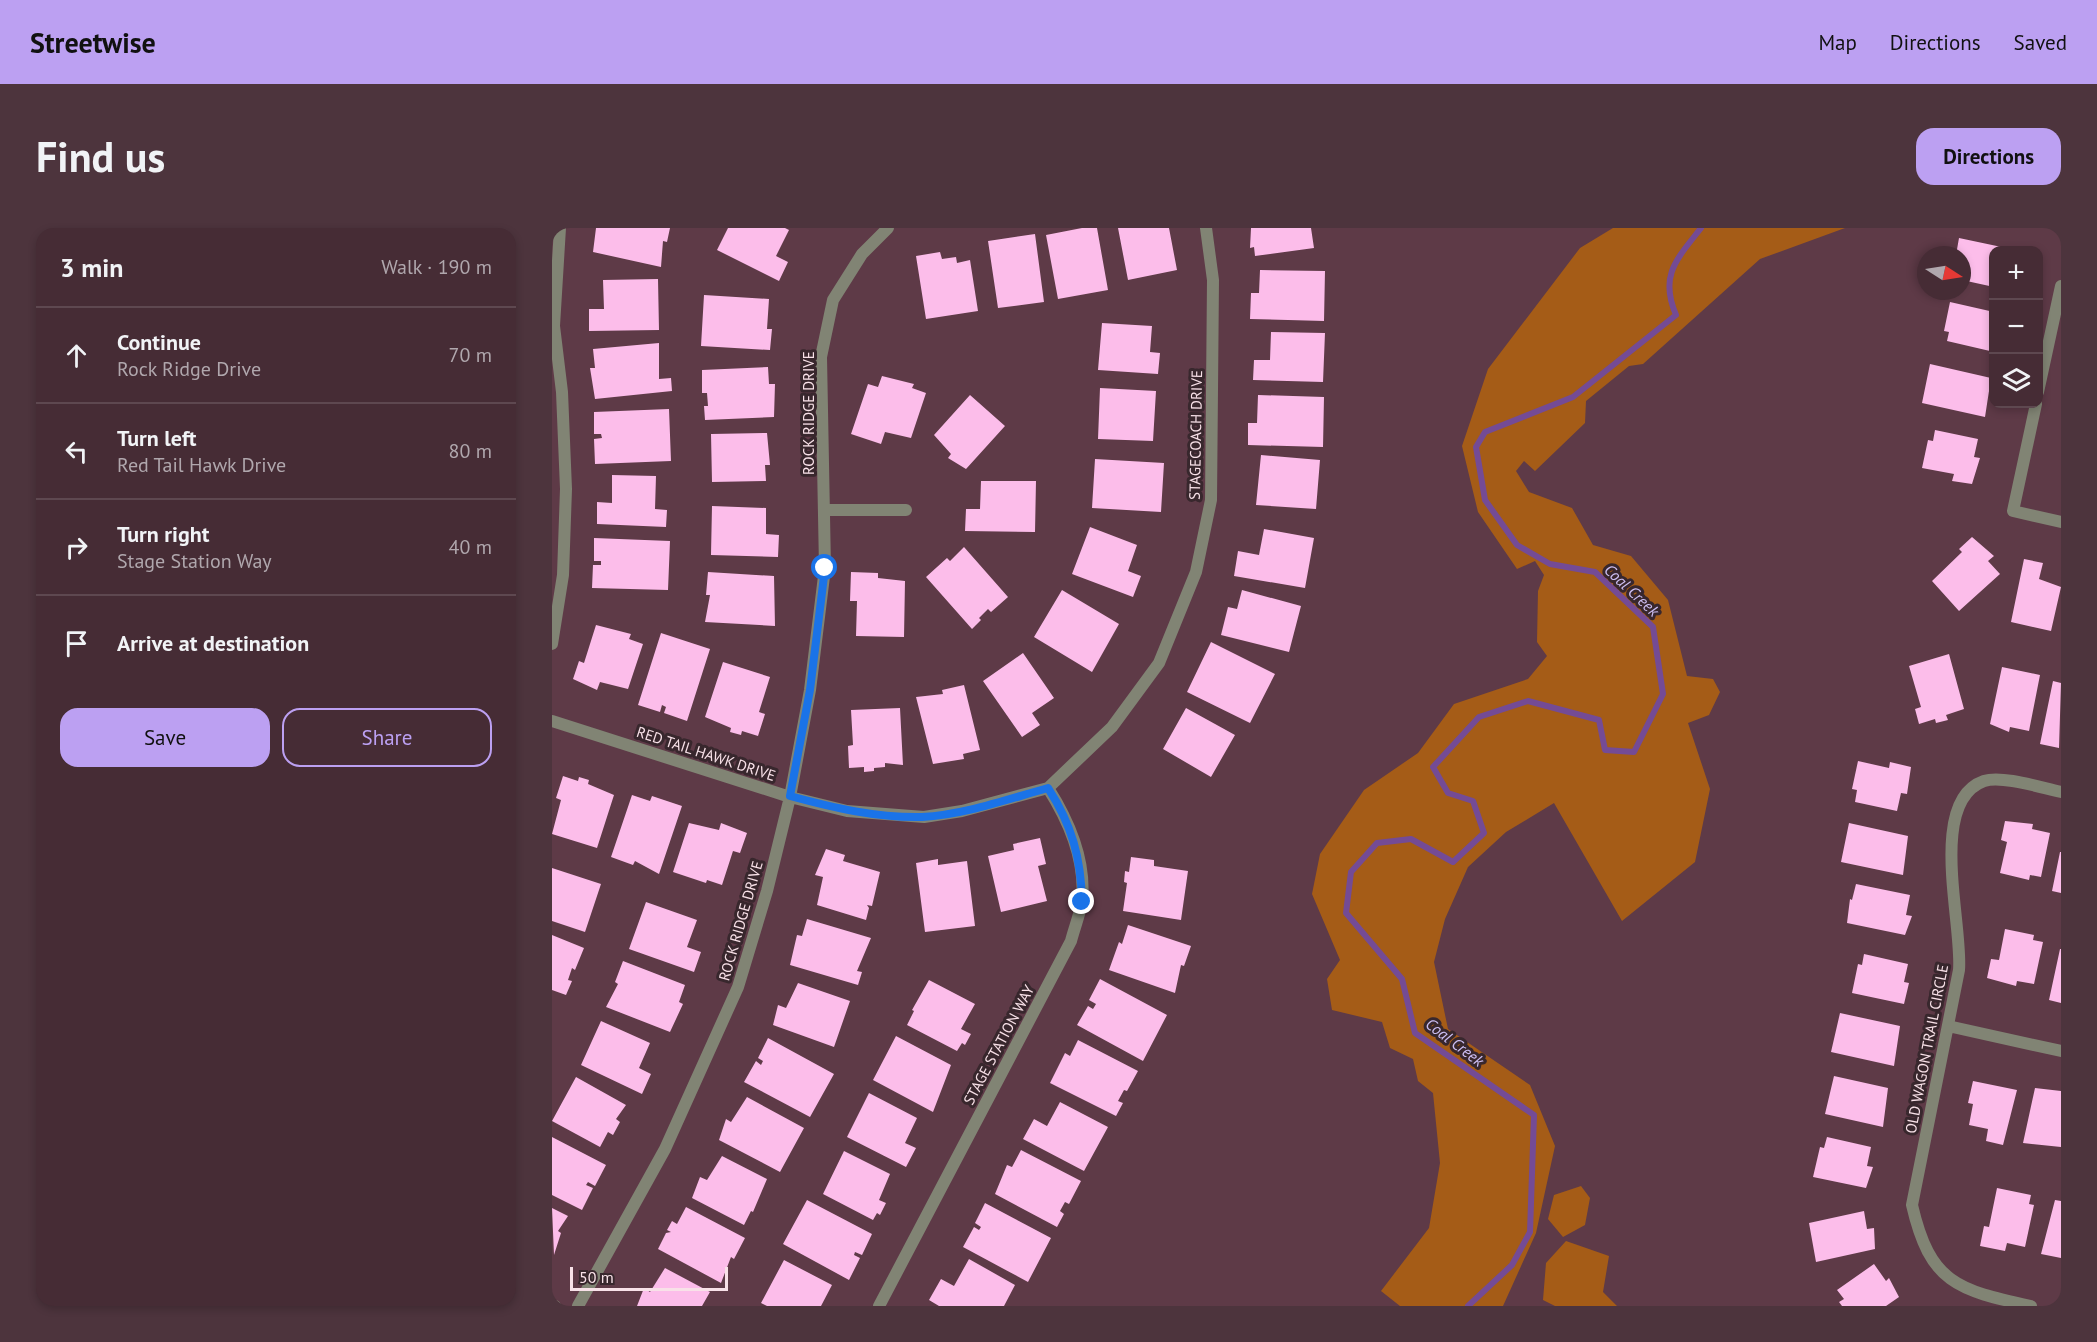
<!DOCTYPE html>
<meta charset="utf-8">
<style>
:root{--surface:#462c35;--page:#4d343d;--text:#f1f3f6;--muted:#b0a7ad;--line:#5e4850;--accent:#bca0f2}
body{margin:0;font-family:"PT Sans",sans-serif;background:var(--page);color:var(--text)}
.controls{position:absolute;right:18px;top:18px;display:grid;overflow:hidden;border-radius:12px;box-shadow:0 3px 9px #0003}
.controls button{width:54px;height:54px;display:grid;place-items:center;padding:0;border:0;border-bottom:2px solid var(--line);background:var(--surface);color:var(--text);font:30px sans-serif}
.compass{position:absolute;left:1365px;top:18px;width:54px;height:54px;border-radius:50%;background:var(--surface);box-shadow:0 3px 9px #0003;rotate:102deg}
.scale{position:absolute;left:18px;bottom:15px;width:158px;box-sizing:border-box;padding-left:6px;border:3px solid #f8e1e8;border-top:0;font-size:16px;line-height:21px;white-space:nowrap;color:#f8e1e8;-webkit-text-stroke:4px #38272d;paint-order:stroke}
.stop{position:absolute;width:18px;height:18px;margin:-14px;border:4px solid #1a73e8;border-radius:50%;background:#fff}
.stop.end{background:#1a73e8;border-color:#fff;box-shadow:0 2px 6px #0008}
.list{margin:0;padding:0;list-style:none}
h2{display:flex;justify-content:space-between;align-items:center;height:78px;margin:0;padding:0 24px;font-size:26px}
h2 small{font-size:20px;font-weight:400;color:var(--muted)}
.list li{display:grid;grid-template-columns:39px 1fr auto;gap:18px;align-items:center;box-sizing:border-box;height:96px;padding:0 24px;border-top:2px solid var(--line)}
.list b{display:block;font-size:22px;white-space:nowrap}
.list p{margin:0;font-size:20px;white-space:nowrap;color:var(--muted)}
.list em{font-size:20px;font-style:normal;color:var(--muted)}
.actions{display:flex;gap:12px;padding:18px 24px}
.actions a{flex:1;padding:14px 0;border:2px solid var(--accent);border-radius:18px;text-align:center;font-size:21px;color:var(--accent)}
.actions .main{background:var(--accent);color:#111}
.icon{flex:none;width:33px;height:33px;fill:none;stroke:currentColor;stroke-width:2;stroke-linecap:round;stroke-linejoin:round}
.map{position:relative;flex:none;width:1509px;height:1078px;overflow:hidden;border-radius:18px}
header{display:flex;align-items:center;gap:36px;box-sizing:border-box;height:84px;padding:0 30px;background:var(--accent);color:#111}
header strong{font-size:28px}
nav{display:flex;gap:33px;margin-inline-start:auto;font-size:21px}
.intro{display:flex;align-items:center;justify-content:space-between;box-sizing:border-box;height:144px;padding:0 36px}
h1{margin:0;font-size:42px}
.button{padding:15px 27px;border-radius:18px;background:var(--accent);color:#111;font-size:21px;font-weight:700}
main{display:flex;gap:36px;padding:0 36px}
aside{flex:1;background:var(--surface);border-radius:18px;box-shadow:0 3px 9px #0003}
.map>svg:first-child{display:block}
</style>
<header>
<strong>Streetwise</strong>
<nav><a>Map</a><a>Directions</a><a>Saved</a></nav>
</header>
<div class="intro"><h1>Find us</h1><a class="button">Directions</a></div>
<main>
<aside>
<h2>3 min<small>Walk · 190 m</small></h2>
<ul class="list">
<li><svg class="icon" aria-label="ahead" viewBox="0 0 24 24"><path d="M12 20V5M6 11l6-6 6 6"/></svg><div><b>Continue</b><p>Rock Ridge Drive</p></div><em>70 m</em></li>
<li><svg class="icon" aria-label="left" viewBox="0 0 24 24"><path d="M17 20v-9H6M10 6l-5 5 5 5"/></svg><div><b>Turn left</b><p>Red Tail Hawk Drive</p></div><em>80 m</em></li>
<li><svg class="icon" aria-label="right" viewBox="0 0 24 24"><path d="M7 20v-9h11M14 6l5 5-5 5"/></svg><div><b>Turn right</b><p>Stage Station Way</p></div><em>40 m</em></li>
<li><svg class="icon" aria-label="arrive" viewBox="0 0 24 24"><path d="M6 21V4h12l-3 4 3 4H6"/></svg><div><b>Arrive at destination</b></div></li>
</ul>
<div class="actions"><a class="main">Save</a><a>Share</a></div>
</aside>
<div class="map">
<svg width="1509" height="1078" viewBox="0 0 1509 1078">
<rect width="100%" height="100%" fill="#5e3a47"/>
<path fill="#a55c17" d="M1061 0H1293L1208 31 1091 136 1077 138 1034 173 1033 195 983 243 972 233 964 243 977 264 1020 280 1041 317 1079 328 1116 372 1135 448 1161 451 1168 464 1157 487 1136 495 1158 561 1143 634 1070 693 1002 575 954 604 916 639 893 691 882 734 896 801 978 857 1003 918 984 1005 951 1078H848L829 1063 877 1000 888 935 881 865 866 853 861 831 838 820 830 794 780 782 775 751 788 732 760 666 768 626 812 562 866 525 902 476 976 451 995 428 985 414 986 363 992 347 983 333 965 341 926 284 910 218 936 141 1028 20Z
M1029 958 1038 970 1033 997 1011 1009 996 991 1002 967Z
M1014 1013 1057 1028 1051 1064 1065 1078H1003L991 1072 994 1035Z"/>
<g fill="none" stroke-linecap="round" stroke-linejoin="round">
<path stroke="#744b95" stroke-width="6" d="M916 1078 960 1037 978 1004 982 887 863 805 850 751 794 685 799 644 825 615 859 611 901 634 932 605 921 573 896 565 881 539 927 489 976 473 1047 492 1053 522 1082 524 1111 466 1101 399 1043 344 998 336 965 317 933 272 924 219 933 204 1021 169 1124 87C1107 47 1125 31 1149 0"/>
</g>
<path fill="#fcbdea" d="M44 0H118L115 14 111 13 109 39 41 24Z
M176 0H233L237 2 224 28 236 34 227 53 165 22Z
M530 0H545L556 62 506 71 494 7Z
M566 0H617L625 42 576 52Z
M699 0H759L762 20 703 28 702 19 698 20Z
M483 6 492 74 446 80 436 13Z
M1407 10 1459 21 1442 22V59L1410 52V27H1404Z
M388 24 390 31 404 29 405 35 418 32 426 83 374 91 364 28Z
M708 42 773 43 772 93 698 91 699 65H707Z
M106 51 107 102 37 103V81H52L51 52Z
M152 67 217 71 215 101H220L218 122 149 118Z
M1398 74 1442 84V107L1438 123 1395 113 1397 104 1392 103Z
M550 95 600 98 598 124 608 125 606 146 546 142Z
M719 104 773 105 771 154 701 152 702 132H718Z
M107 115V151L119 150 120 163 43 171 38 140H43L41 121Z
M1378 136 1439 150 1433 189 1370 175Z
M216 139 217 156H223L222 189 153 192 152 178H156L155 165H150V142Z
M330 148 362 156 360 160 374 165 359 210 333 204 329 216 299 206 316 156 326 159Z
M548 160 604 163 601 213 546 211Z
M418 167 453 198 414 241 396 230 399 226 382 207Z
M706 167 772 169 771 219 696 217V195H705Z
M117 181 119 233 43 236 42 211 50 210 49 206H42V184Z
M1383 202 1426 211 1422 229 1428 230 1420 256 1400 253 1402 246 1370 240 1376 212 1381 213Z
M215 205 218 237H213L214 253 160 254 159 206Z
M709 227 768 232 764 281 704 277Z
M543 231 612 235 609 284 540 280Z
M60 247 104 248 103 281 115 282 114 299 45 296V274L60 275Z
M429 253H484L483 304 413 303 414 281H428Z
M160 278 214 280V306L227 307 226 329 159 327Z
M538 299 585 317 576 343 589 348 581 369 520 346Z
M712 301 762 310 753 360 682 348 686 323 707 327Z
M1420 309 1442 328 1436 333 1448 346 1407 383 1380 353 1410 324 1407 321Z
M42 310 118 313 116 362 40 360 41 337H49V333H42Z
M412 319 456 369 439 384 436 381 427 390 429 392 420 401 374 349 395 330 398 333Z
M1472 331 1491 335 1487 351 1509 359 1499 403 1459 394Z
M156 344 222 348 223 398 153 394 158 367H154Z
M299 344 326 345V350L353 353 352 409 304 408 305 373H298Z
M510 362 567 396 540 444 482 409Z
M690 362 749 378 737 424 669 407 676 379 685 381Z
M44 397 79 406 77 411 91 416 76 461 48 454 45 462 21 451 27 433 32 435Z
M109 405 158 421 135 493 112 485 114 479 110 477 108 484 86 477Z
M659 414 723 446 698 495 635 464Z
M471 425 502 470 480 485 488 497 470 509 431 453Z
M1397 426 1412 481 1394 487 1396 492 1384 495 1383 491 1367 496 1363 481 1369 479 1357 438Z
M171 434 218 449 207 484 213 486 206 508 190 503 189 507 178 504 179 500 153 489Z
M1450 439 1488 447 1477 503 1458 499 1457 504 1438 496Z
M1501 453 1509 455 1507 520 1488 516Z
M412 457 428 522 411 526 412 531 381 536 364 469 391 466 390 462Z
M348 480 351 537 333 535V539L322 540V543L312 544V539L297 540 296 518 301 517 299 482Z
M634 480 683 507 659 549 611 521Z
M1306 533 1337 540 1338 534 1359 539 1355 566 1349 565 1345 583 1303 574 1305 562 1300 561Z
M11 548 26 553 27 549 37 552 36 556 62 567 45 620 0 606 9 572 4 570Z
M80 567 98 573 100 568 130 578 107 646 83 633 81 637 59 629Z
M1453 593 1481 596 1480 601 1498 605 1489 649 1478 647 1477 652 1448 645 1455 614 1449 612Z
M137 595 167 602 169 595 195 605 188 625 181 623 170 657 155 652 154 655 121 644Z
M1297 595 1356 608 1351 647 1289 634Z
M488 610 494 636 486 638 495 673 449 684 436 628 462 622 461 616Z
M274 621 293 627 291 633 328 644 320 678 315 677 317 680 314 692 265 677 271 649 263 647Z
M1508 624H1509V665L1500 663Z
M579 629 602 632V638L636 643 629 692 571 683 575 655 572 654 573 643 577 644Z
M386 631V637L415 633 423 698 373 704 364 635Z
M0 640 49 656 33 704 0 693Z
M1304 656 1358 667 1354 687 1360 688 1353 707 1295 695 1298 671 1300 672Z
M94 674 145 692 135 719 149 724 142 744 77 721Z
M255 691 319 710 305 743 310 744 306 757 238 737 245 707 250 708Z
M576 697 639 718 632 738 629 737 623 765 557 742 567 714 570 716Z
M1453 701 1482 707 1481 712 1491 714 1482 756 1465 753 1464 758 1435 750 1439 731 1447 732Z
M0 707 32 720 23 742 20 740 16 752 20 753 14 767 0 762Z
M1508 721H1509V775L1497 772Z
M1312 726 1356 736 1352 754 1357 755 1352 776 1300 765 1306 736 1310 737Z
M71 733 133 757 127 774 131 776 118 804 54 779 66 756 63 754Z
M548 751 615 787 591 833 525 797 536 778 541 781 544 776 537 772Z
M377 752 423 776 409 801 419 806 413 817 410 815 405 823 355 797 362 783 360 782Z
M246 755 298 773 282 819 221 797 226 777 234 780Z
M1288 785 1348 798 1342 838 1279 824Z
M49 793 98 815 87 840 99 846 90 866 29 837Z
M344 808 399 837 381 884 321 852Z
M216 810 282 846 258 889 192 854 204 833 209 837 211 833 206 830Z
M526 812 586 843 575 863 572 862 566 873 571 875 564 888 498 855 513 825 518 828Z
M1282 848 1336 860 1331 899 1273 886Z
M24 849 74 877 64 891 68 894 61 907 56 904 48 919 0 893Z
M1421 853 1465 862 1451 917 1434 913 1436 901 1417 897 1421 876 1416 875Z
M1483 860 1509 863V919L1471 915Z
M317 865 365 890 353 915 364 920 354 939 295 909Z
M195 869 252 900 228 944 167 912 174 891 179 894Z
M508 874 556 899 532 943 471 911 482 891 495 898Z
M0 909 54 937 43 958 36 954 34 957 41 960 30 982 0 967Z
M1275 909 1319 919 1315 938 1321 939 1314 960 1261 949 1268 919 1272 920Z
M469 922 529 953 517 976 513 974 508 983 512 986 505 999 443 966 455 937 460 939Z
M292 923 338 946 327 972 334 975 328 987 325 985 321 992 271 966Z
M170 928 215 951 201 984 199 983 192 997 140 970 148 949 155 952Z
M1445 960 1479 967 1477 976 1482 977 1473 1019 1455 1015 1453 1023 1428 1018 1432 998 1437 999Z
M255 972 320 1006 310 1027 303 1024 302 1027 308 1030 297 1052 231 1016Z
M1503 972 1509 973V1030L1489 1026Z
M433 975 499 1010 476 1054 411 1019 422 999 427 1002 429 999 423 995Z
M134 979 193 1010 182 1031 179 1029 169 1055 106 1021 114 1005 119 1004 115 1002 120 993 125 996Z
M0 980 16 988 6 1003 9 1005 2 1027Z
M1312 983 1315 1001 1322 1000 1323 1021 1264 1034 1257 995Z
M417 1031 463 1057 452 1078H387L377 1072 389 1051 402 1058Z
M232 1032 280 1057 269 1078H215L209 1075Z
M1322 1036 1334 1053 1337 1050 1347 1069 1334 1078H1290L1287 1074 1292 1071 1285 1062Z
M113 1040 158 1064 150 1078H85L92 1060 98 1064Z"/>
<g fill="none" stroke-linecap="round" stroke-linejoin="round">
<path stroke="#818474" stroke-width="12" d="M1486 164 1509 58
M1484 176 1461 283 1509 294
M273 282H354
M0 416 11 347 14 261 10 164 2 98 8 0
M0 493 238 569 295 583 372 589 410 583 496 560 560 499 607 435 644 344 659 272 661 52 654 0
M1396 798 1509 823
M0 1077 3 1078
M26 1078 113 921 186 759 215 663 238 569 258 462 273 340 269 129 281 72 310 26 336 0
M327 1078 519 713C522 701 528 686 530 673 534 633 517 593 496 560
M1479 1078C1405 1062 1378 1055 1360 977L1407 742C1411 696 1375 573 1432 553 1450 547 1490 560 1509 564"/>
</g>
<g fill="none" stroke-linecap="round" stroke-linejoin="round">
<path stroke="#1a73e8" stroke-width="8" d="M273 340 258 462 238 568C282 580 325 590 370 589 412 587 456 571 496 560 520 597 529 630 530 674"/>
</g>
<g text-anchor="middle" stroke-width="6" stroke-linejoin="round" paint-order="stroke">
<g font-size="15" fill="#f8e1e8" stroke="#38272d">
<text transform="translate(257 185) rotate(-90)" y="5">ROCK RIDGE DRIVE</text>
<text transform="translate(644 207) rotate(-89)" y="5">STAGECOACH DRIVE</text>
<text transform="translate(154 526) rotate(18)" y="5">RED TAIL HAWK DRIVE</text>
<text transform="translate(189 693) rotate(-74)" y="5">ROCK RIDGE DRIVE</text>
<text transform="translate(447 817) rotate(-62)" y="5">STAGE STATION WAY</text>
<text transform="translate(1375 821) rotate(-79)" y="5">OLD WAGON TRAIL CIRCLE</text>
</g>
<g font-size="16" font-style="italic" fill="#ccbef2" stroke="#38272d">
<text transform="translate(1080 362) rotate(43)" y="6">Coal Creek</text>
<text transform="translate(903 814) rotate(37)" y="6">Coal Creek</text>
</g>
</g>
</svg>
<div class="controls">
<button>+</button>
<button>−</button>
<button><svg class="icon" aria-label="layers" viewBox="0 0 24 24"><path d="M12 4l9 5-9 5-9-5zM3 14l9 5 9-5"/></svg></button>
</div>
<svg class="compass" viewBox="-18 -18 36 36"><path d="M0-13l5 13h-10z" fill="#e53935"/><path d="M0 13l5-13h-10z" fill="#b0a7ad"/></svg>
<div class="scale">50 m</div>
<div class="stop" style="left:273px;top:340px"></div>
<div class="stop end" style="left:530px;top:674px"></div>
</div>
</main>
